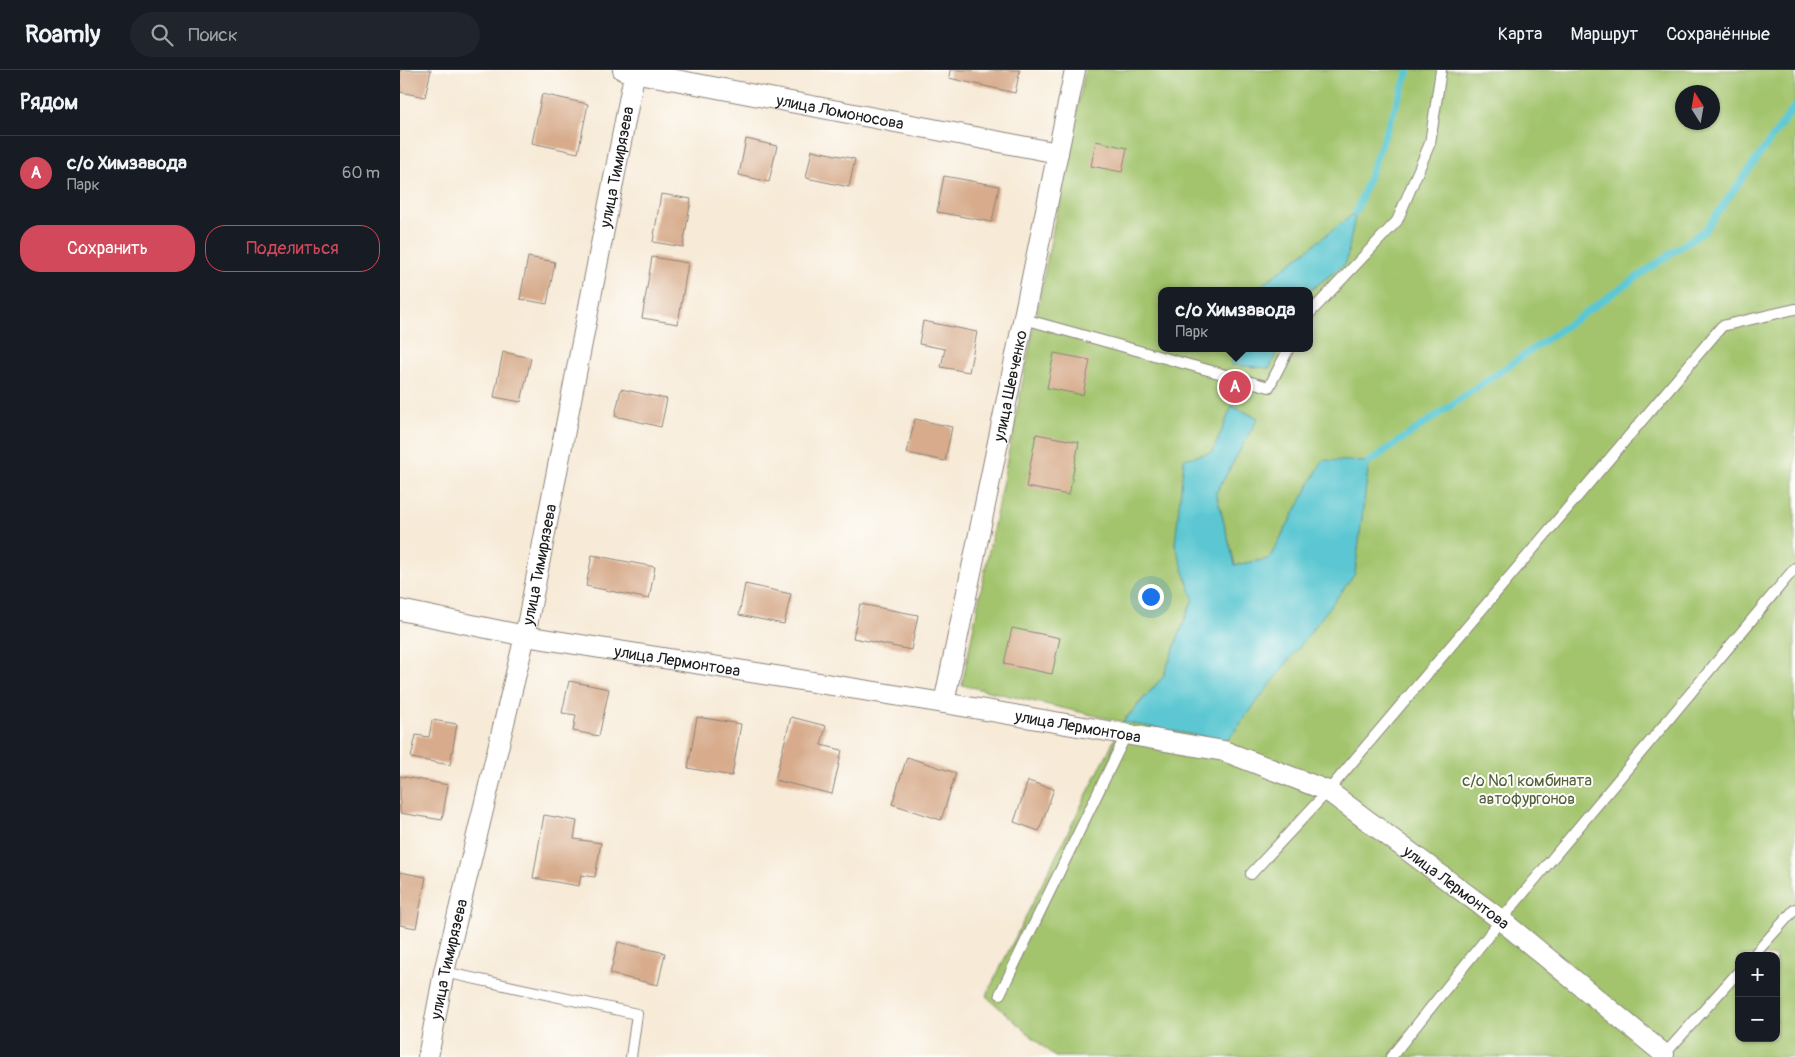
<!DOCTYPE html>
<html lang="ru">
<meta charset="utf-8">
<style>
:root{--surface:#171b24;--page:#20242c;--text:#f1f3f6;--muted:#9ea1a6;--line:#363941;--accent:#d1495b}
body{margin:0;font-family:Pangolin,sans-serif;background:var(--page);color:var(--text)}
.controls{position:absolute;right:15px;bottom:15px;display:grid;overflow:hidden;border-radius:10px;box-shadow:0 1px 4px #0004}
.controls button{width:45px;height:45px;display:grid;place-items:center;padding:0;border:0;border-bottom:1px solid var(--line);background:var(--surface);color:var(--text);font:25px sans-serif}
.compass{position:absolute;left:1275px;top:15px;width:45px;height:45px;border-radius:50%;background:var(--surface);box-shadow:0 1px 4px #0004;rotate:349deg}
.you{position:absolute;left:750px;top:526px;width:18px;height:18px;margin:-12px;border:4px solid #fff;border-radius:50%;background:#1a73e8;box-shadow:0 0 0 8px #1a73e833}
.badge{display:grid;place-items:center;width:32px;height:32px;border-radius:50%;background:var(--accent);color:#fff;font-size:16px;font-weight:700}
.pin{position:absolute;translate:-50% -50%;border:2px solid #fff;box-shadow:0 1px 5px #0006}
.popup{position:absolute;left:758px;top:217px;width:155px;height:65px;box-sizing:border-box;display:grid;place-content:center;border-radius:10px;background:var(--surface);filter:drop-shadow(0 1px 4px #0005);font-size:16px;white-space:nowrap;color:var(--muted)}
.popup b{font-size:19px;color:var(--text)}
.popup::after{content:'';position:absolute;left:50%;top:100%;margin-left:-10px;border:10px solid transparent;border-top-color:var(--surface)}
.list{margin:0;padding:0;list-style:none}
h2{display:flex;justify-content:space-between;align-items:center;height:65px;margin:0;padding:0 20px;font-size:21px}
h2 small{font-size:16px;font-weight:400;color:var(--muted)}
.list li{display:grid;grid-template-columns:32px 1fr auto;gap:15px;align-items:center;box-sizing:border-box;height:75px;padding:0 20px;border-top:1px solid var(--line)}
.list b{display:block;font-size:19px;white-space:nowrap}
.list p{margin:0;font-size:16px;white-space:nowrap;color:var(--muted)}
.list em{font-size:16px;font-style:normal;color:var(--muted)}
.actions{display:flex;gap:10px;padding:15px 20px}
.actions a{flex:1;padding:11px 0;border:1px solid var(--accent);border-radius:20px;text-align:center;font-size:18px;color:var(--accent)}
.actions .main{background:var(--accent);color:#fff}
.icon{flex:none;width:28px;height:28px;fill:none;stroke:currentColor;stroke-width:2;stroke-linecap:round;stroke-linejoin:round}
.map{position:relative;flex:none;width:1395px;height:987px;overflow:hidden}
header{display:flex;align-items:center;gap:30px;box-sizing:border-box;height:70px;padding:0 25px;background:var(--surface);border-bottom:1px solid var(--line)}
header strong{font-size:24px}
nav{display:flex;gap:28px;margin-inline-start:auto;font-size:18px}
.search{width:350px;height:45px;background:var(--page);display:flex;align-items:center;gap:12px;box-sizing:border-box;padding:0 18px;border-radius:28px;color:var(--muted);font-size:19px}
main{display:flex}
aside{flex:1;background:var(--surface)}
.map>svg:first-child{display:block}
</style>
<header>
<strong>Roamly</strong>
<div class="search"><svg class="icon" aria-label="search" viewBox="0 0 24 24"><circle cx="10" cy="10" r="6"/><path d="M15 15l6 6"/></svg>Поиск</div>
<nav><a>Карта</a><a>Маршрут</a><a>Сохранённые</a></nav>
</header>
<main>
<aside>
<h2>Рядом<small></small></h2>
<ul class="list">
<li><span class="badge">A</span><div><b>с/о Химзавода</b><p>Парк</p></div><em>60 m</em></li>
</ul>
<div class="actions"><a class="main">Сохранить</a><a>Поделиться</a></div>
</aside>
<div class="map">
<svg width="1395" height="987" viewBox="0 0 1395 987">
<rect width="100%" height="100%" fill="#fdfcf7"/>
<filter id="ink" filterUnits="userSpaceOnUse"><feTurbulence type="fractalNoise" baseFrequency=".02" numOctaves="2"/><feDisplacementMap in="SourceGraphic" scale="10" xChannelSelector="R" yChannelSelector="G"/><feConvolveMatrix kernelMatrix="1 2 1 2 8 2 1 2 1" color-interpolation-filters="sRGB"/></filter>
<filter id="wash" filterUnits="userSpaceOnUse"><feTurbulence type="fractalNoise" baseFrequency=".0096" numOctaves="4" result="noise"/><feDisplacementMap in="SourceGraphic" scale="20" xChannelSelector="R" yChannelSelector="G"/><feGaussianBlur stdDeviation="1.12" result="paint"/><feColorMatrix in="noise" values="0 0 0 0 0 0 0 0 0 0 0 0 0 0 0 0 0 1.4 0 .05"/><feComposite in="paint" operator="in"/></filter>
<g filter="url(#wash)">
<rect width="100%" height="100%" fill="#f7ead7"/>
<path fill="#a3c46d" stroke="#607044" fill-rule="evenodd" d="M685 0H1395V987H655L586 926 723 652 562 615ZM1282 22H1312V52H1282ZM946 193 909 221V278H878L869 298 831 295 836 278H761V221H854L855 218ZM832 336 858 348 816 423 835 495 869 489 923 390 827 670 723 651 763 607 793 528 775 474ZM1339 886H1376V968H1339Z"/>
<path fill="#5bc7d2" stroke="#3c7277" d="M956 142 946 193 909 221H854Z
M836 278H878L870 298 831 295Z
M832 336 858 348 816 423 835 495 869 489 923 390 969 392 955 504 827 671 723 652 763 607 793 529 775 474 784 389 813 382Z"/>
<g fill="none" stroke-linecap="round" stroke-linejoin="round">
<path stroke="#5bc7d2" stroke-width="7" d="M956 142 1009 0
M969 392 1305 160 1395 36"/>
</g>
<g id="blocks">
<path fill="#d7ab8b" d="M0 0H31L25 27 0 22Z
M550 0H620L615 23 549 8Z
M142 24 188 34 178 83 132 73Z
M346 69 377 76 369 112 339 105Z
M696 71 727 78 722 102 691 96Z
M412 80 455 89 449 117 406 108Z
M544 106 599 116 592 152 537 142Z
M261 124 291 129 283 177 253 172Z
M128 187 155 192 147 234 120 229Z
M252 187 288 193 278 254 242 248Z
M523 251 577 262 569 302 541 297 545 279 519 274Z
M103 282 131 288 121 332 94 327Z
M654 283 690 290 683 325 647 318Z
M221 319 267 329 261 357 215 346Z
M515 349 552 357 545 391 507 383Z
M636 364 679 372 669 425 626 417Z
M192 485 255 497 249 529 186 516Z
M345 514 391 524 384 554 339 545Z
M460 534 518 545 511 580 453 568Z
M612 558 660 568 652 604 604 594Z
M169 611 209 619 199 666 173 661 176 645 162 643Z
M297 647 341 654 332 706 288 698Z
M391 647 426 656 421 675 442 680 432 724 375 710Z
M32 650 57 654 50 695 11 688 16 665 29 667Z
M507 687 556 703 541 750 492 734Z
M0 706 48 715 42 750 0 743Z
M628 711 654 719 639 761 614 752Z
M144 745 177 751 174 769 201 773 195 807 181 805 179 816 133 808Z
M0 802 26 807 16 858 0 855Z
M218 872 265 883 258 915 210 904Z"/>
</g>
</g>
<g filter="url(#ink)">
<use href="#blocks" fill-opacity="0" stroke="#8a837a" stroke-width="1"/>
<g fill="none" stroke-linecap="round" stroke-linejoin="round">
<g stroke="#8a837a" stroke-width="12">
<path id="lane" d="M909 244 997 151 1030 73 1041 0
M624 249 869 317 889 278
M851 804 928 721 1322 256 1395 239
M1353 886 1395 839
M44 902 237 944 231 987
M600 924 726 665
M1263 986 1339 901
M991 987 1101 850 1395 498"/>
</g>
<g stroke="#8a837a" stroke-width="22">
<g id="street">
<path id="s1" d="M223 0 658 83"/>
<path id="s2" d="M0 540 125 566 544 633 824 681 928 721 1101 850 1264 984"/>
<path id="s3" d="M544 633 675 0"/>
<path id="s4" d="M28 987 44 902 125 566 235 0"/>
</g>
</g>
<use href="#lane" stroke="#fff" stroke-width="10"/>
<use href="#street" stroke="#fff" stroke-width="20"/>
</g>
</g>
<g text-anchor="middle" stroke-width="4" stroke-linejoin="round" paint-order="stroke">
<g font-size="16" fill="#1c1c1c" stroke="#fdfcf7">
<text dy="6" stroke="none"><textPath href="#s1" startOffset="221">улица Ломоносова</textPath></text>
<text dy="6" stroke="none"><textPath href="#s4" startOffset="910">улица Тимирязева</textPath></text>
<text dy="6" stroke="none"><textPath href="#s3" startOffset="324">улица Шевченко</textPath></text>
<text dy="6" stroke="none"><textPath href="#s4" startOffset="505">улица Тимирязева</textPath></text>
<text dy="6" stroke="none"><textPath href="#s2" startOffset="282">улица Лермонтова</textPath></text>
<text dy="6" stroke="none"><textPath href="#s2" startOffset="688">улица Лермонтова</textPath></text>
<text dy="6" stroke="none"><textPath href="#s2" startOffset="1108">улица Лермонтова</textPath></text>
<text dy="6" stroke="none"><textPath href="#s4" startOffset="100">улица Тимирязева</textPath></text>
</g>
<g font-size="16" fill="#525f3c" stroke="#fdfcf7">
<text x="1127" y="716">с/о №1 комбината<tspan x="1127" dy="18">автофургонов</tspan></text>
</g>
</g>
</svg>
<div class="controls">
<button>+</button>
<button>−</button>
</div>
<svg class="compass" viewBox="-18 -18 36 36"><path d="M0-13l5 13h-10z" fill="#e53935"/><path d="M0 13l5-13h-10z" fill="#9ea1a6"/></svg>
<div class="you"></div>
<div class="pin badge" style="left:835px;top:317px">A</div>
<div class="popup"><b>с/о Химзавода</b>Парк</div>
</div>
</main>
